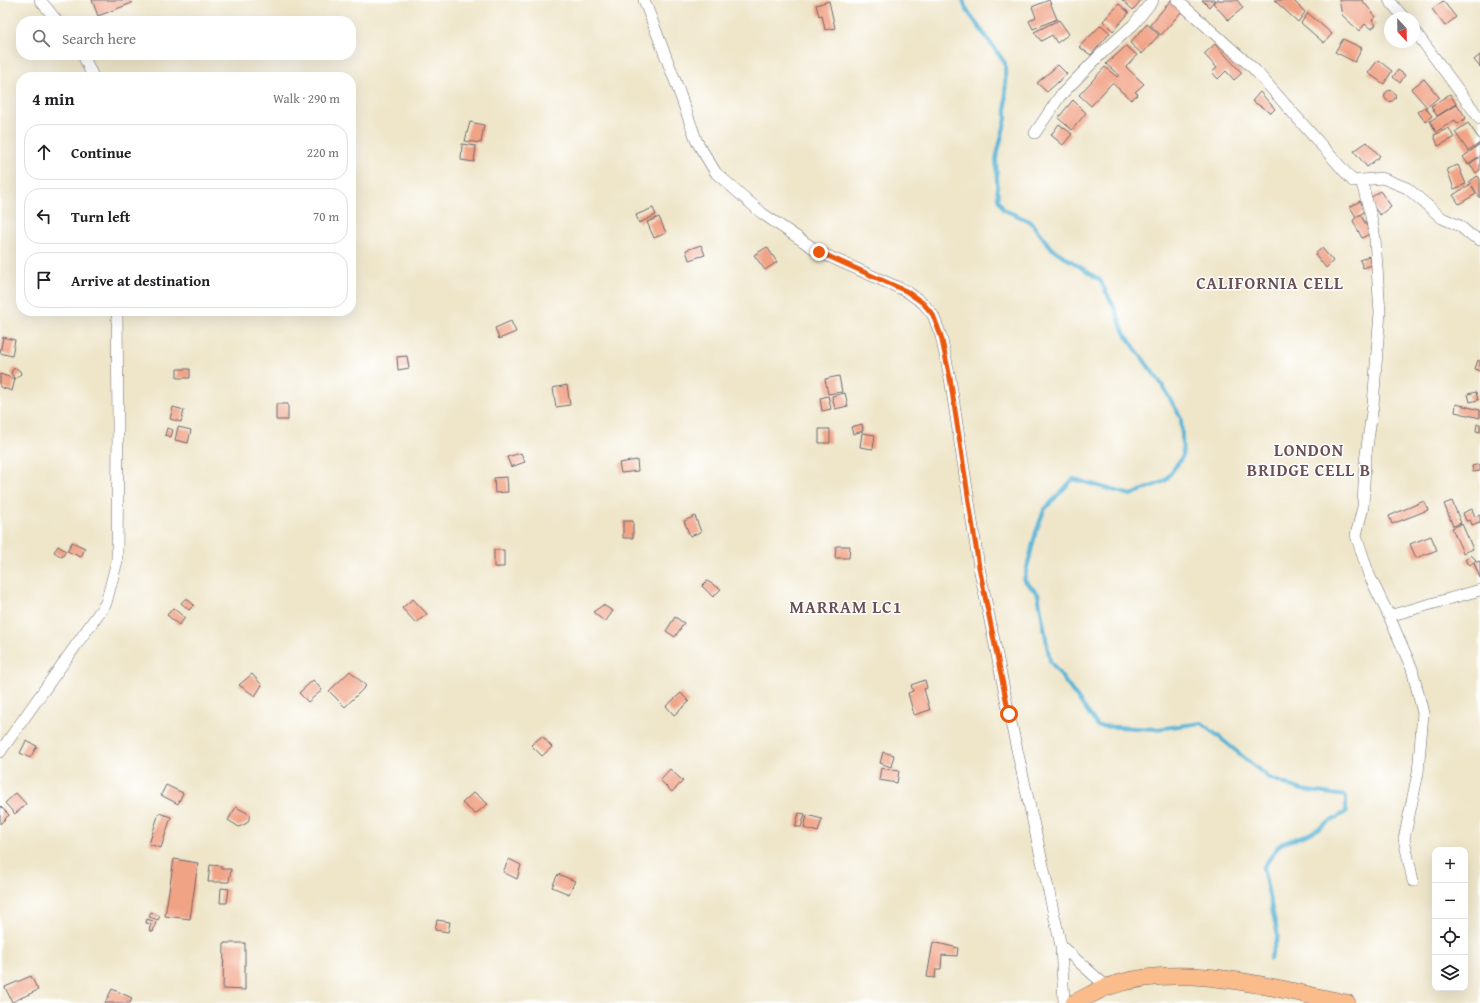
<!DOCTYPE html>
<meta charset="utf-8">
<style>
:root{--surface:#fff;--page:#f6f6f6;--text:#202124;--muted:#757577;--line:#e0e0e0}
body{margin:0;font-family:"Gentium Book Plus",serif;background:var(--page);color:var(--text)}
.controls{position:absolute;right:12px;bottom:12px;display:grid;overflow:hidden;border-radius:8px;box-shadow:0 4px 16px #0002}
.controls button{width:36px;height:36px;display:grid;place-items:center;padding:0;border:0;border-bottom:1px solid var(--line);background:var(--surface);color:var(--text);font:20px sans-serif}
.compass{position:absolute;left:1384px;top:12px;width:36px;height:36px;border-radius:50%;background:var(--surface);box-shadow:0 4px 16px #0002;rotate:158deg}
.stop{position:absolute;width:12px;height:12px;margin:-9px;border:3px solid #ea580c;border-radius:50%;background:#fff}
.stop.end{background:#ea580c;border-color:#fff;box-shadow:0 1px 4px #0008}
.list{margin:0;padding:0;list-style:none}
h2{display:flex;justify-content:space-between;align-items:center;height:52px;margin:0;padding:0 16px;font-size:17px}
h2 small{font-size:13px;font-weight:400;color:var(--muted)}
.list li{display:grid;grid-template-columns:26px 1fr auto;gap:12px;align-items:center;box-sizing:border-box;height:56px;margin:0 8px 8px;padding:0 8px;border:1px solid var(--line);border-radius:16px}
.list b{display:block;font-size:15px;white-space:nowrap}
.list em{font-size:13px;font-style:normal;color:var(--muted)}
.icon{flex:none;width:22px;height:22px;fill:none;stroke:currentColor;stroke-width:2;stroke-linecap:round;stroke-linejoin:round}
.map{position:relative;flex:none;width:1480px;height:1003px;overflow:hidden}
.search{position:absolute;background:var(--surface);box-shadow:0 4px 16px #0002;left:16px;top:16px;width:340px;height:44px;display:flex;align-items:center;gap:10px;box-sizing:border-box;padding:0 14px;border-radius:16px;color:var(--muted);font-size:15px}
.panel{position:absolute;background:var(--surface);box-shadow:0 4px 16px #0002;left:16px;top:72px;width:340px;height:244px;border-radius:16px}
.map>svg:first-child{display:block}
</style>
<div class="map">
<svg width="1480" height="1003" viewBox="0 0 1480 1003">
<rect width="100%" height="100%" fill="#fff"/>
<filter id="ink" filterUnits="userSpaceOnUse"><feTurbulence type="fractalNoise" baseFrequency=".025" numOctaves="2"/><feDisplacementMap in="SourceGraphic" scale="8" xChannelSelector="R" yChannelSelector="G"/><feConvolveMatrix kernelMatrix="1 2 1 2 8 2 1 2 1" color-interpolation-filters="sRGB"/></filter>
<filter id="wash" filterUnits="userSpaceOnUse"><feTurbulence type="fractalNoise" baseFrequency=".012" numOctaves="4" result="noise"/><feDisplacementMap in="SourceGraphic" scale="16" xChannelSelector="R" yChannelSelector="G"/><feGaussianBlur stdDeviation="0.9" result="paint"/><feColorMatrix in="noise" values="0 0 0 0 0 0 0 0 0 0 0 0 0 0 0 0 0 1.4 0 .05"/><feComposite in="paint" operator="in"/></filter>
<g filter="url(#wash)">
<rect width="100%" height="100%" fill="#efe6ca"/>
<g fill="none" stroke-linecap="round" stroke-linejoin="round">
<path stroke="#58b4d6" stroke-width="4" d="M963 0 966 9 1005 63 1006 119 996 159 998 199 1004 210 1030 221 1051 248 1100 280 1115 309 1124 333 1162 385 1181 418 1183 456 1165 481 1131 495 1073 479 1044 510 1035 535 1024 580 1038 594 1050 661 1098 726 1156 729 1202 723 1269 778 1302 790 1346 796V812L1309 834 1280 844 1263 868 1278 936 1270 959"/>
</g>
<g id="blocks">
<path fill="#f1a386" d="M92 0H131L132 3 98 16Z
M1049 0 1057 19 1033 29 1029 21 1036 17 1032 7Z
M1122 0H1141L1133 10Z
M1171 0 1183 10 1161 35 1150 25Z
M1202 0H1215L1209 7Z
M1217 0H1237L1243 8 1228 20 1213 3Z
M1274 0H1293L1305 12 1298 22Z
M1339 0H1362L1376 17 1372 20 1376 25 1371 29 1365 24 1359 31 1342 15Z
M829 1 835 28 825 30 822 15 819 16 816 5Z
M1443 1 1456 17 1445 26 1432 9Z
M1119 4 1129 13 1113 31 1103 21Z
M1308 13 1332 34 1324 43 1301 23Z
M1059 20 1069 34 1057 43 1052 35 1041 41 1034 32Z
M1147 24 1159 35 1142 54 1130 43Z
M1101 25 1110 33 1091 55 1079 47Z
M1343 39 1362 48 1355 62 1335 52Z
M1215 44 1242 73 1234 80 1226 71 1218 79 1212 72 1217 68 1204 54Z
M1126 46 1137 55 1126 67 1144 84 1135 92 1138 94 1131 100 1112 83 1091 106 1079 95 1105 67 1117 77 1119 75 1106 64Z
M1480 55V67L1474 60Z
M1378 60 1392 71 1384 84 1368 73Z
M1058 65 1067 74 1047 92 1037 83Z
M1398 70 1405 75 1400 83 1393 77Z
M1424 79 1439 97 1427 107 1411 89Z
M1384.5 96a5.5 5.5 0 1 1 11 0a5.5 5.5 0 1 1-11 0Z
M1260 92 1275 109 1271 113 1252 101Z
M1450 94 1456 104 1437 116 1431 106Z
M1073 100 1086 113 1072 130 1058 118Z
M1457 104 1466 118 1458 124 1455 120 1436 132 1430 121Z
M1425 107 1432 116 1425 122 1418 112Z
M470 122 484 125 481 143 465 141Z
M1468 123 1480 140V143L1468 151 1455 132Z
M1059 124 1072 134 1063 145 1051 135Z
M1449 128 1454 138 1438 146 1434 135Z
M1367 142 1380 156 1367 167 1354 151Z
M462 144 476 146 474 162 461 160Z
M1480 144V170L1476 173 1470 164 1478 158V157L1468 164 1463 157Z
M1458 165 1466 184 1454 189 1447 169Z
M1478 176 1480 179V198L1472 186 1476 194 1459 204 1453 195 1471 184 1469 181Z
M1380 191 1391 206 1380 215 1368 200Z
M1360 201 1366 211 1356 217 1361 216 1371 233 1362 238 1353 221 1356 217 1350 207Z
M653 208 656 215 639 223 636 215Z
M659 217 666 233 654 238 647 222Z
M701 245 705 255 689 260 686 250Z
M767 247 777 262 765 270 754 255Z
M1322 248 1333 261 1326 268 1315 254Z
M1369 256 1372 265 1363 268 1360 260Z
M511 321 516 332 499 339 495 328Z
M3 337 15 340 12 356 0 353Z
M407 356 409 368 398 370 397 357Z
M1478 360 1480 361V371L1475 369Z
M16 368 20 371 21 374 15 379 12 391 0 387V374L15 379 11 373 13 369Z
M177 369H190V378H177Z
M839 376 842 392 828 394 825 379Z
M567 385 570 405 556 407 553 388Z
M1476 392 1478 400 1470 402 1468 394Z
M845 393 848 406 835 409 832 396Z
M828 396 831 409 822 411 820 398Z
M276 404H288V420H276Z
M1456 404 1480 410V418L1455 412Z
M173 407 184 410 181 422 170 419Z
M862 424 863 431 853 434 851 427Z
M1477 424H1480V432L1476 431Z
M178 427 191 430 188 443 175 440Z
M167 428 173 430 171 437 165 435Z
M819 429H830V443H819Z
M862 433 875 435 873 449 860 447Z
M521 453 525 462 511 467 507 457Z
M637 460 638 471 621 473 619 463Z
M1480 464V471L1473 472 1472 466Z
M507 477 508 492 495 493 494 478Z
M1424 501 1428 510 1392 524 1389 516Z
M1452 501 1461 523 1453 526 1444 504Z
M1472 509 1475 517 1480 515V524L1479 522 1472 525 1470 520 1466 521 1463 513Z
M695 516 701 532 690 536 684 521Z
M623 521H633V538H623Z
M1462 524 1473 549 1463 553 1452 528Z
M1431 536 1437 550 1416 558 1410 544Z
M72 542 85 548 81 557 67 551Z
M58 546 66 551 62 557 54 552Z
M836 546H850L849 558H835Z
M494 550H504V567H494Z
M1471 555 1476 560 1470 565 1465 560Z
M1480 561V578L1474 563Z
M707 581 721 589 713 597 702 586Z
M186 598 194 605 189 610 181 603Z
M413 599 427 614 416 623 402 608Z
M603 605 613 611 605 622 593 612Z
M173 608 185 618 179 625 167 615Z
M675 617 684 623 675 637 666 631Z
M350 671 366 686 345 707 329 691Z
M252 674 262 685 255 696 239 685Z
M313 680 322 690 308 702 299 693Z
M925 680 927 688 924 689 930 710 914 715 908 693 913 691 911 685Z
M681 693 689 702 674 715 666 706Z
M542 736 552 747 542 756 531 745Z
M26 741 37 746 30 758 20 753Z
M883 752 894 755 891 767 880 763Z
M881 768 899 771 897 783 879 780Z
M670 769 683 781 672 792 660 780Z
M166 785 183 793 178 804 161 795Z
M474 792 488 804 475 814 462 803Z
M16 793 26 804 15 814 5 803Z
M0 806 9 815 0 824Z
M236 807 251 815 247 823 239 827 228 820Z
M159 813 171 817 161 848 149 844Z
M799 813 805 814 801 827H795Z
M807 815 822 819 818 832 804 828Z
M174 859 198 863 190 919 165 916Z
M509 859 521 865 517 879 503 872Z
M210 865 221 866V869H231L229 882H208Z
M558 874 575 881 569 894 552 887Z
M221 888 229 889 227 903H220Z
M151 912 160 916 158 920 149 917Z
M147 919 156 922 153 932 149 930 151 924 146 923Z
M437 920 450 922 448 932 435 930Z
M933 942 958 948 957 956 942 955 941 969H936L935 978 927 977Z
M224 943H245V990L223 989Z
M31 976 38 990 12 1002 5 987Z
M112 989 132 998 130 1003H105Z"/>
</g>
</g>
<g filter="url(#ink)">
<use href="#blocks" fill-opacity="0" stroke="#6a676d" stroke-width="1"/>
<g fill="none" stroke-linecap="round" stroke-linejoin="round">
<g stroke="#6a676d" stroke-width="12">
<path id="street" d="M40 0 57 21
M644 0 676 83 697 142 716 173 763 214 819 252 906 291 923 303 933 315 941 336 950 378 979 567 1009 714 1061 946 1064 1003
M1177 0 1255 70 1353 181 1382 178 1407 188 1442 218 1460 226 1469 234 1480 240
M1389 0 1404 18
M1414 30 1480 119
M83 55 93 77
M1035 133 1060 96 1100 55 1133 25 1153 0
M1361 180 1371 216 1375 239 1380 312 1373 405 1365 461 1363 507 1356 535 1369 575 1389 616
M0 752 106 603 117 561 118 427 117 311
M1413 881 1404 839 1418 773 1423 713 1412 669 1389 616 1480 590
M1061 946 1107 987"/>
</g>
<g stroke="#6a676d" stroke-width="18">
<path id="primary" d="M1074 1003C1085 998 1096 991 1107 987 1184 960 1270 988 1347 1003"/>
</g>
<use href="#street" stroke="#fff" stroke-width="11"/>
<use href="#primary" stroke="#fabc8b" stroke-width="17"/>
</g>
</g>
<g fill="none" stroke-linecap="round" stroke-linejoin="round" filter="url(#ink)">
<path stroke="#ea580c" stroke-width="5" d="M819 252 906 291 923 303 933 315 941 336 950 378 979 567 1009 714"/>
</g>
<g text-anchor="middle" stroke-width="3" stroke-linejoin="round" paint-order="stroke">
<g font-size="17" font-weight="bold" letter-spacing="1" fill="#6a4f55" stroke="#fff">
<text x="1270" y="289">CALIFORNIA CELL</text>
<text x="1309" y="456">LONDON<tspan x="1309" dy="20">BRIDGE CELL B</tspan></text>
<text x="846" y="613">MARRAM LC1</text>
</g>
</g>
</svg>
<div class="controls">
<button>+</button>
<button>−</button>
<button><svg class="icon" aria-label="locate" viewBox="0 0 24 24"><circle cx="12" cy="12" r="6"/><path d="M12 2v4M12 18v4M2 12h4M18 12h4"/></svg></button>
<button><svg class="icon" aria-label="layers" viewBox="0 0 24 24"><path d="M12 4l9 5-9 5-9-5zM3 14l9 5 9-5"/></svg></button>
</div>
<svg class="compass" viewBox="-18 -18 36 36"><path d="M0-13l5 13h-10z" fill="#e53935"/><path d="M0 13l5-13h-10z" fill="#757577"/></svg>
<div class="stop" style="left:1009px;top:714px"></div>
<div class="stop end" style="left:819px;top:252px"></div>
<div class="search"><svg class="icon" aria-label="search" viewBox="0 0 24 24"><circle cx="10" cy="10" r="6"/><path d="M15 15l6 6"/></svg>Search here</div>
<section class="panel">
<h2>4 min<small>Walk · 290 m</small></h2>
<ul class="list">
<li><svg class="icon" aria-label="ahead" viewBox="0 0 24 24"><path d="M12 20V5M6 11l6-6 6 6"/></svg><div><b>Continue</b></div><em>220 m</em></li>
<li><svg class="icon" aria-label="left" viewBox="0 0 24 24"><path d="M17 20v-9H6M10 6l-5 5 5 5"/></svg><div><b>Turn left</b></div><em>70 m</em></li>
<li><svg class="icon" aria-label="arrive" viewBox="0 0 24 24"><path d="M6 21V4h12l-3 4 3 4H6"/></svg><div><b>Arrive at destination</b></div></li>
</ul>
</section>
</div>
